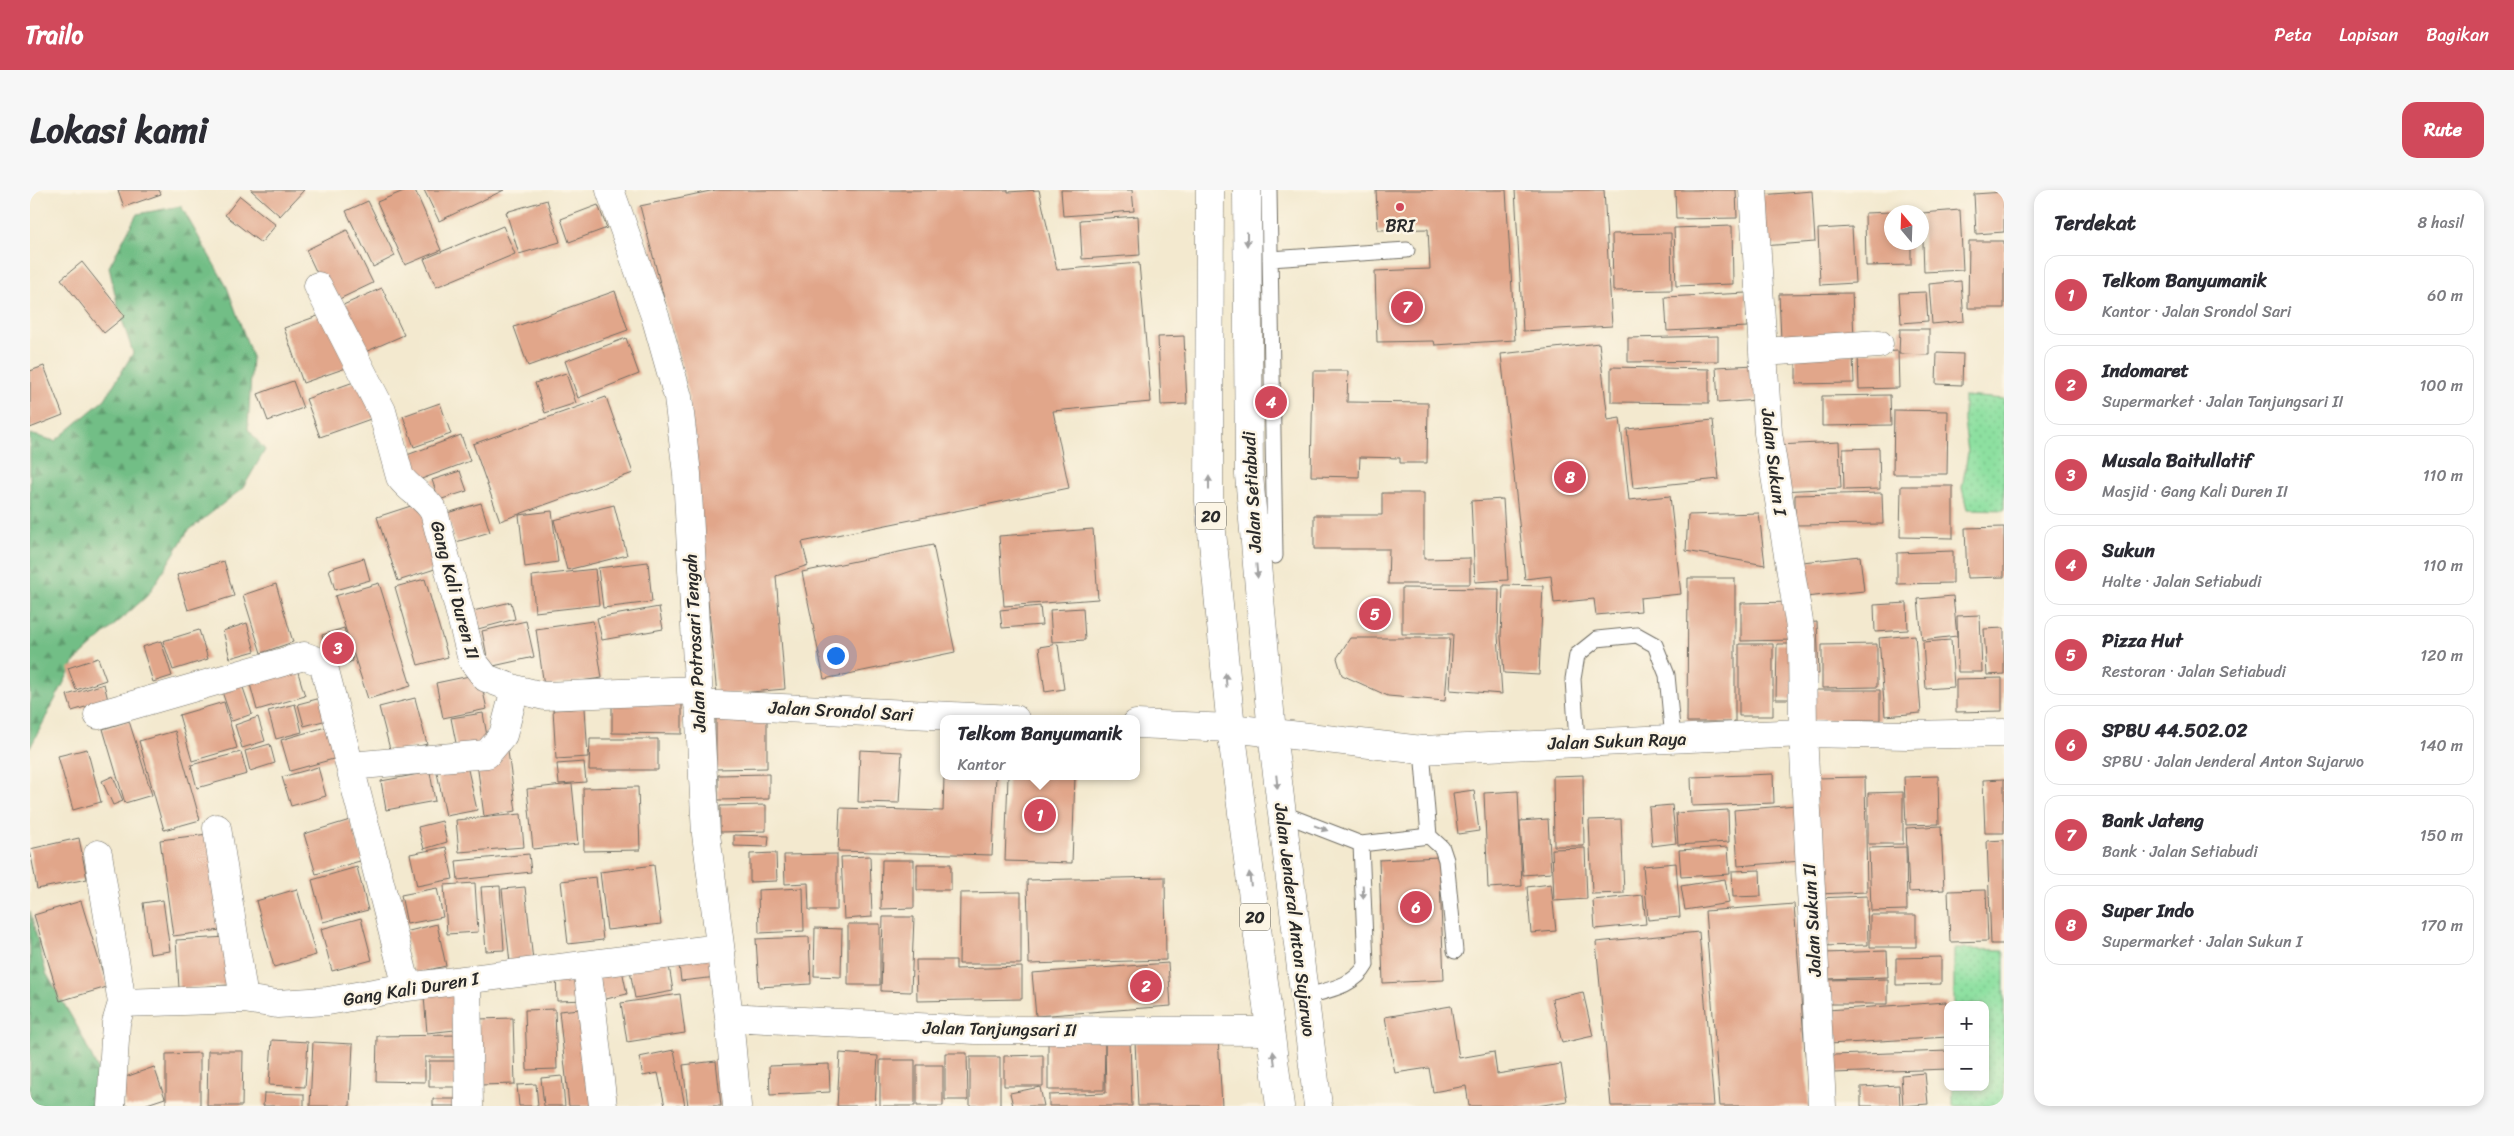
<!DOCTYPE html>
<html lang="id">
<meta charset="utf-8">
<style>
:root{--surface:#fff;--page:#f7f7f7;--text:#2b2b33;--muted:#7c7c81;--line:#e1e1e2;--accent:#d1495b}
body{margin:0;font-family:Sriracha,sans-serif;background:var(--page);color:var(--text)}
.controls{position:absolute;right:15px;bottom:15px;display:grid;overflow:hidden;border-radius:10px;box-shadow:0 2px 8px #0003}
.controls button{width:45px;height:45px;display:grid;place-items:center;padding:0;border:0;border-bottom:1px solid var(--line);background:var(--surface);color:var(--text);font:25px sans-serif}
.compass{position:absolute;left:1854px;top:15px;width:45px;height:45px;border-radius:50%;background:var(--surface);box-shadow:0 2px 8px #0003;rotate:341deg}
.you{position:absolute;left:805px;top:465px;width:18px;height:18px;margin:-12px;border:4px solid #fff;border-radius:50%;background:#1a73e8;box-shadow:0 0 0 8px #1a73e833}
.badge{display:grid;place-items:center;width:32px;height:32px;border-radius:50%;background:var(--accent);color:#fff;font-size:16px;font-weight:700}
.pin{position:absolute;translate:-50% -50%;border:2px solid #fff;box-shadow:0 1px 5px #0006}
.popup{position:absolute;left:910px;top:525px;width:200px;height:65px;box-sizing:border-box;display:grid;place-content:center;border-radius:10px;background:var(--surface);filter:drop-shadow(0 1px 4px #0005);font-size:16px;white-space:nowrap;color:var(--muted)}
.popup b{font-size:19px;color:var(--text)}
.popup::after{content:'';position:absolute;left:50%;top:100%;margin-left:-10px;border:10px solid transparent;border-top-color:var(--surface)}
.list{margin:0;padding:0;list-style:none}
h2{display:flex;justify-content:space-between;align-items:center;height:65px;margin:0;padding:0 20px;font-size:21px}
h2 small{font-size:16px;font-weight:400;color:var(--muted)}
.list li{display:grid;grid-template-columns:32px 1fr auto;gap:15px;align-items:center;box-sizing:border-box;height:80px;margin:0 10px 10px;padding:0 10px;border:1px solid var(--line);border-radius:15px}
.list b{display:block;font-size:19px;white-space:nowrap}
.list p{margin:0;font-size:16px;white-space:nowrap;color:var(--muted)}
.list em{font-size:16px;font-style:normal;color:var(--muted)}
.map{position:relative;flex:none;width:1974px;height:916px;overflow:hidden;border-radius:15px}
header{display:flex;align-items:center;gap:30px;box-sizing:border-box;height:70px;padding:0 25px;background:var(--accent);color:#fff}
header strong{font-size:24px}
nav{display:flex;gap:28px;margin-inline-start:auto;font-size:18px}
.intro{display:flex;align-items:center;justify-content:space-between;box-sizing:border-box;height:120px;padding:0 30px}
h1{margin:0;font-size:35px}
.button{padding:12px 22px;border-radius:15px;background:var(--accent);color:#fff;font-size:18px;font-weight:700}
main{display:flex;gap:30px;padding:0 30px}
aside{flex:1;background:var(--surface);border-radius:15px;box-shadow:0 2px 8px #0003}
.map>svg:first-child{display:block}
</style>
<header>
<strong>Trailo</strong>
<nav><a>Peta</a><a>Lapisan</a><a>Bagikan</a></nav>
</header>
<div class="intro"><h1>Lokasi kami</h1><a class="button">Rute</a></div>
<main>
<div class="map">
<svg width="1974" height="916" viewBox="0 0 1974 916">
<defs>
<pattern id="grass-dots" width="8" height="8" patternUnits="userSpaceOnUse" patternTransform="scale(1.25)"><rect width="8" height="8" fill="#8de0a0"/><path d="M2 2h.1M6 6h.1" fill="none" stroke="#7ac08a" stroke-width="1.8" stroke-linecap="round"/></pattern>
<pattern id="forest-firs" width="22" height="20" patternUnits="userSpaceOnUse" patternTransform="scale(1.25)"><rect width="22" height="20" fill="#72be86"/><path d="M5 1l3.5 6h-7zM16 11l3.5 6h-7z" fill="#5e9b6e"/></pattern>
</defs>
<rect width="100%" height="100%" fill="#fcf5e5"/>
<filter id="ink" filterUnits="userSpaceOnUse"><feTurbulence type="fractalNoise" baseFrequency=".02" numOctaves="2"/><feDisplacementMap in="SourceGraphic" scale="10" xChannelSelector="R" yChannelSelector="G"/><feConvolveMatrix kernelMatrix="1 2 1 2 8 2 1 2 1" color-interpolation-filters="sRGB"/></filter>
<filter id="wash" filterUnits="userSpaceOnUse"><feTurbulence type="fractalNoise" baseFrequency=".0096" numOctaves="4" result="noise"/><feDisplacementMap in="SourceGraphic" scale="20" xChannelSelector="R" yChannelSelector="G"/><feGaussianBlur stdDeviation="1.12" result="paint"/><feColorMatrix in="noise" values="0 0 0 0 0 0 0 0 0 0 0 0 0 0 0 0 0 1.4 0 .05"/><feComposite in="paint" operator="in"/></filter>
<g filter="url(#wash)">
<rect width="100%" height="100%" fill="#f3e9cf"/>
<path fill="url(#grass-dots)" stroke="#5c8666" d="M1934 206 1974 209V320L1937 319 1932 298 1938 262 1934 232Z
M1924 759 1974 760V916H1923V897H1955V815H1924Z"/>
<path fill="url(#forest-firs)" stroke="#4e7458" d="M151 16 197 97 222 166 218 239 235 260 213 298 158 341 118 405 45 471 0 558V244L25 251 75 209 103 163 88 117 79 77 107 24Z
M0 721 16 783 48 838 85 916H0Z"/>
<g id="blocks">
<path fill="#e1a68a" d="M88 0H129L131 4 94 17Z
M221 0H274L250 26Z
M376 0H385L411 60 375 75 347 12Z
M394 0H474L409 31Z
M685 0H978V2L1009 0 1027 80 1109 73 1121 212 1023 221 1039 298 772 352 778 375 746 386 755 499 687 505 658 201 610 16Z
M1031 0H1102L1104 21 1033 26Z
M1346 0H1476L1485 150 1405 155 1404 151 1347 152 1345 81 1400 79 1398 39 1348 40Z
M1485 0H1574L1582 136 1493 141Z
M1645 0H1706L1707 28 1646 29Z
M1782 1 1785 52 1733 56 1730 5Z
M1974 2V42L1946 44 1944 4Z
M210 6 246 35 231 53 195 25Z
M517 10 530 52 489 64 476 22Z
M338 11 365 66 343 77 316 21Z
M568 15 577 38 539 52 531 29Z
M1930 20 1933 80 1894 82 1892 23Z
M1862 22V52H1881V75L1836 76 1835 23Z
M1108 26 1110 65 1052 69 1050 30Z
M473 36 485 64 406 97 394 69Z
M1702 36 1703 94 1646 96 1644 38Z
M1822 37 1825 93 1790 95 1788 39Z
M317 40 343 93 301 113 276 60Z
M1641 43 1642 100 1583 101 1582 44Z
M1939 51H1974V118H1938Z
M52 72 95 126 74 143 31 89Z
M1931 91 1934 131 1902 134 1899 94Z
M352 98 374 145 326 166 304 119Z
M585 101 598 140 498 176 484 137Z
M1896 102 1898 131 1871 133 1869 103Z
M1716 103 1717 137 1637 141 1635 107Z
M1822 103 1824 149 1751 150 1749 104Z
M296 123 316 178 273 193 254 138Z
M1870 139H1899V165L1869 164Z
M1154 146 1157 214 1131 215 1128 147Z
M1688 146V171L1598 172V148Z
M596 148 609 184 548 208 535 171Z
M1569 153 1578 230 1590 228 1599 310 1640 306 1651 404 1610 408 1611 421 1566 425 1564 409 1524 413 1521 386 1495 389 1471 164Z
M1868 161 1869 198 1829 199 1828 163Z
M1907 163 1933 164 1932 195 1906 194Z
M1823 164 1824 193 1766 194V165Z
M1725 175 1727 210 1688 213 1686 177Z
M14 176 33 225 0 238V181Z
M1581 177 1679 179V213L1581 212Z
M1283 181H1318L1317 212 1398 213 1397 273H1370V268L1330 267 1329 287 1281 286Z
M536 183 546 213 515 223 505 193Z
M335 188 349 226 290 247 276 209Z
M263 191 273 218 238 231 228 204Z
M1860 205 1861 235 1792 236V206Z
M576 207 603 283 470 331 443 254Z
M410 213 421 244 384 257 373 226Z
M1864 220 1918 221 1917 284H1863Z
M1683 230 1689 289 1603 298 1597 239Z
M431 245 440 271 378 294 369 268Z
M1809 252 1811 298 1750 301 1748 255Z
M1849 258 1850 299 1814 300 1813 259Z
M430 281 437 301 409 310 402 290Z
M1871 296H1923V348L1870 347Z
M1352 303H1394V369L1440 368V394H1358L1359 359H1284V325H1352Z
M1852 303 1853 334 1765 335V305Z
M1473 309 1478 390 1445 392 1441 311Z
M390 313 411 377 368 391 347 327Z
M451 313 460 342 426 352 417 323Z
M584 315 597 365 537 380 524 330Z
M522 321 528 372 495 377 489 325Z
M1729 323 1735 375 1656 361 1658 325Z
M1974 337V387L1937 388 1935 338Z
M1063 339 1068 409 974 416 969 346Z
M903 355 925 462 794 489 772 382Z
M1923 361V393L1867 394V363Z
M1830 366 1834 401 1775 407 1772 372Z
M334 368 340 390 305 400 299 379Z
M194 371 204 406 158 420 147 385Z
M618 372 622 412 573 418 568 378Z
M565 379 569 415 505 422 502 386Z
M1658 388H1705V532H1657Z
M395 389 418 467 388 475 365 397Z
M349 393 381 496 338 509 305 406Z
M246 394 263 452 231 463 213 405Z
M1473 395 1513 396 1509 485 1474 483 1471 447Z
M1372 398 1469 399 1468 445 1472 504 1420 500 1423 444H1372Z
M1923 406 1927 446 1892 450 1888 409Z
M481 412 485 429 448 439 443 421Z
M1765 412V450L1711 451V413Z
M1877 413 1878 440 1845 442 1844 415Z
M1010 416 1012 435 972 438 970 420Z
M629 417 633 439 572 450 567 428Z
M1053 418 1055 450 1022 452 1020 420Z
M1950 425 1952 482H1928L1927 426Z
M496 431 504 467 459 477 452 441Z
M563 431 572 488 514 496 506 439Z
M1787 432 1789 484H1776L1774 433Z
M217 433 225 461 200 468 193 441Z
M314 438 323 471 302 478 292 445Z
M1974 438V484L1957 485 1954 439Z
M169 440 178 469 143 480 133 451Z
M1885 445 1891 523 1855 526 1849 448Z
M1320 448H1420L1415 511 1358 506 1312 485 1307 468Z
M1921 450 1924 497 1896 499 1893 452Z
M131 451 142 486 123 492 112 457Z
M1028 454 1034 499 1015 502 1009 457Z
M1709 454H1743V526H1709Z
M1747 454H1772L1771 509H1746Z
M1847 454V497L1792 498V455Z
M68 468 76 490 46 500 38 478Z
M264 469 275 506 227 520 217 483Z
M449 484 457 519 413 528 406 493Z
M209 486 222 524 202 531 189 493Z
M1972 488V521L1926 522V489Z
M74 494 78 510 42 521 37 505Z
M1777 500H1850V530H1777Z
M582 506 652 507V544L582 543Z
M291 508 297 530 274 536 268 514Z
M385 508 397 554 361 563 349 517Z
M194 512 207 558 162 571 149 525Z
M265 514 272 542 246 549 238 521Z
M555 518 558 567 526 569 523 520Z
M737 522V578L686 579V523Z
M453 523 458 552 427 558 421 528Z
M228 527 235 551 212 558 205 535Z
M99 531 122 605 95 613 73 539Z
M299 536 307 568 260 581 251 550Z
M145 541 170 630 134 640 109 551Z
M560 549H628V580H559Z
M240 554 245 573 220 581 215 561Z
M477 554 486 621 454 626 445 558Z
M57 559 71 612 43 620 28 566Z
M830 560 872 562 869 613 828 612Z
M211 562 217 584 167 598 161 575Z
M434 562 447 620 416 626 404 568Z
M554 572 556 592 529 594 527 574Z
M288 577 296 606 261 616 252 587Z
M400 582 405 611 356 620 351 591Z
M739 584V609L688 610V585Z
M1743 584 1744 613 1662 616 1661 587Z
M1553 585 1554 656H1524L1523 586Z
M83 586 93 611 83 615 72 591Z
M914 586H966L962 665 808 661 810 618 913 621Z
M978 586H1045L1042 673 975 671Z
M1908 586 1909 634 1876 635 1874 587Z
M1835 587 1837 702 1787 704 1785 588Z
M1974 589V643H1955L1953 590Z
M542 594 548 654 503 659 497 599Z
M608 597 610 660 554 661 553 598Z
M1444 600 1449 641 1428 644 1423 603Z
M1488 601 1492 696 1458 698 1454 603Z
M1873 602V654H1838V603Z
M736 615V641L690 642V616Z
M1642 615 1646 653 1622 656 1619 617Z
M1767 615 1771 671 1708 676 1704 620Z
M1698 620 1699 652 1648 655 1646 623Z
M491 624 494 657 429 662 426 630Z
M1518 629 1521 683 1493 685 1490 631Z
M1591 629 1594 703 1562 704 1559 630Z
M320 630 333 670 286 684 274 644Z
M412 631 417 652 394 659 388 637Z
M1911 636 1914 700 1879 702 1876 638Z
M186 643 199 739 143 746 130 650Z
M704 645 739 646 738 657 704 656Z
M49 648 57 689 7 699 0 659Z
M1974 650V754H1961L1957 651Z
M416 657 423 689 387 696 380 664Z
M1698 657 1700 684 1651 687 1649 660Z
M1876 657 1877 720 1841 721 1839 658Z
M1555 658 1557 709 1524 711 1522 659Z
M746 663 747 691 720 692V664Z
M499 664 501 682 428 690 426 671Z
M807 664V720H779L778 693 755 694 754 665Z
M840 666 842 727 814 729 811 667Z
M1409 667 1414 790 1353 793 1349 670Z
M852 670H884V718L851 719Z
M1646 673 1650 727 1618 730 1613 676Z
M887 674H921V700H887Z
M624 675 631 734 577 740 570 682Z
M327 677 338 720 293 732 282 690Z
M1730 680 1731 706 1703 707 1702 681Z
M566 687 573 750 538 754 531 691Z
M1135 687 1136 770 999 774 997 690Z
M1695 689 1699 713 1655 720 1651 696Z
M445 693 448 742 417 744 414 695Z
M1521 694 1526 741 1501 743 1497 697Z
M470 696 474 760 456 761 451 697Z
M495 697 503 771 480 773 472 699Z
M407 698 413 727 377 734 371 705Z
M773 698 774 741 729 743 728 700Z
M267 699 286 765 244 777 226 711Z
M1956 700 1958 751 1920 752 1918 701Z
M991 702V774H929L930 703Z
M1613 705 1616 734 1565 739 1563 710Z
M1837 706 1838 755 1788 756 1787 708Z
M133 710 140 761 120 764 113 713Z
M51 711 77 797 30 811 4 725Z
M1764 714 1779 916H1690L1675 721Z
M1840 725H1886V757H1840Z
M853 727H884L881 802 851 801Z
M331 728 342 770 302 781 291 739Z
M407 734 416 776 385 783 375 742Z
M818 734H850V795H818Z
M785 738 812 739 811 787 784 786Z
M1669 742 1684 916H1581L1566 752Z
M197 747 199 795 149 798 146 750Z
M779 747 781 794 729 797 726 749Z
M1857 761 1858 787 1795 789 1794 763Z
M684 763 687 787 651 791 648 767Z
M1911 767V794L1866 795V768Z
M638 769 643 801 605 808 599 775Z
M886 770H926V779L992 777V809L887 811Z
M1138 773 1141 816 1006 826 1002 783Z
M591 775 597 804 572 810 566 781Z
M557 784 558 810 527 811 526 785Z
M1858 789V814H1795L1794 790Z
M431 802 434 839 397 843 394 806Z
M1553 802 1563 846 1532 853 1522 809Z
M650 804 655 843 597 852 591 813Z
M1916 812 1918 847 1799 854 1797 820Z
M1421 816 1429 868 1464 862 1467 884 1531 874 1537 911 1507 916H1439L1436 896 1403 902 1399 878 1365 883 1355 827Z
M560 818 570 916H539L529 821Z
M525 819 527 879 497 880 495 820Z
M483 828 485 894 450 895 448 829Z
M430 845V867H395V892L346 891 347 846Z
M1188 847 1192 916H1108L1105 852Z
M1100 849 1102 916H1019V905L1076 903 1075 854 1074 900H1018V851Z
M242 850 278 852 275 897 239 895Z
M283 852 323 854 320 916H280Z
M644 860 655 916H635L628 883 613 886 609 867Z
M178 861H213L212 916H177Z
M1918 861V879L1803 883V865Z
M170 863V916H136V864Z
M810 863 848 866 845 916H807Z
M915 863H937L938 910H915Z
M1013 865V896H974V866Z
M940 867H970V916H940Z
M850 870H885V916H850Z
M399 871H432V897H399Z
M686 871 691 916H658L653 875Z
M799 874 800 902 740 905 739 876Z
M887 875H913V916H887Z
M124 877 135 908 111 916H96L87 890Z
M1895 883 1898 914 1873 916 1871 885Z
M532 886 535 916H514L511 888Z
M506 894 508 916H489L487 895Z
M1869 895 1870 916H1831V897Z
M1010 897 1014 916H983L980 903Z
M234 903 274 904V916H233Z
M403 909H436V916H403Z"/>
</g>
</g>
<g filter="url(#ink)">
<use href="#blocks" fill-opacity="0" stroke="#716e64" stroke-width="1"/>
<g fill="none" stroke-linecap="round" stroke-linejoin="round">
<g stroke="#716e64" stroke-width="17">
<path id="service" d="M1239 0 1245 366
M1240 69 1377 60
M1547 553 1543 489 1547 465 1567 449 1607 445 1625 455 1637 485 1643 549
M1251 623 1331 654 1399 646 1392 560
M1399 646 1412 658 1416 670 1425 761
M1274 807C1297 800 1324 797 1336 775L1331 654"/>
</g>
<g stroke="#716e64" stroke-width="29">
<path id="minor" d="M580 0 626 129 648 207 657 284 676 644 699 827 707 916
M1723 0 1738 243 1772 450 1773 543 1792 916
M288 96 352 221 370 287C380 301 396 307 404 322L442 470 456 488 485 499 514 506 667 500
M1733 162 1849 154
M668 514 985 529
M68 525 274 466 293 473 377 797
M1106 534 1201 538
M320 576 457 564 473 545 485 499
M187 638 214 809
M68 664 92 813
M557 775 573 916
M437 790 439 916
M699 827 945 840 1240 841
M81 916 86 833 92 813 214 809 247 814 298 811 377 797 690 758"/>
</g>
<g stroke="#716e64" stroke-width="29">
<path id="tertiary" d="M1201 538 1392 560 1773 543 1878 545 1974 543"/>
</g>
<g stroke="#716e64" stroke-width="29">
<path id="trunk" d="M1180 0 1179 311 1201 538 1250 916
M1217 0 1219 285 1242 543 1288 916"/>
</g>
<use href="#service" stroke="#fff" stroke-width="15"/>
<use href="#minor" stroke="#fff" stroke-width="28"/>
<use href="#tertiary" stroke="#fff" stroke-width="28"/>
<use href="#trunk" stroke="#fff" stroke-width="28"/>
</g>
<defs><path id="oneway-solid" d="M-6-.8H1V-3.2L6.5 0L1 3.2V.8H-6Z" transform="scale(1.25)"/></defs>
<g fill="#a0a0a0">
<use href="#oneway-solid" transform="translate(1217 49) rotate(90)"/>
<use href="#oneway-solid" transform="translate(1179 293) rotate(-90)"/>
<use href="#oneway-solid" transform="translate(1227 381) rotate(85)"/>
<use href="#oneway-solid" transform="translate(1196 490) rotate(-95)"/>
<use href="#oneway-solid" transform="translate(1247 592) rotate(84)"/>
<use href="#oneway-solid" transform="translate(1291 638) rotate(21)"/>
<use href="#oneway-solid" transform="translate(1220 689) rotate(-97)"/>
<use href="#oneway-solid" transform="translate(1333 702) rotate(88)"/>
<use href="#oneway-solid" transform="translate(1244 868) rotate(-97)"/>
</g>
</g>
<circle fill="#d1495b" stroke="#fcf5e5" stroke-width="2" cx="1370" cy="17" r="5"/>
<g text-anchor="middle" stroke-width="5" stroke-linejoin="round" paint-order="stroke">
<g fill="#fcf5e5" stroke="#6a6863" stroke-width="1">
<rect x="1166" y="312.5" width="30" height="27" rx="4"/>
<rect x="1210" y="713.5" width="30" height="27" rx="4"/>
</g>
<g font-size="16" font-weight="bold" fill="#2b2b2b">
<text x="1181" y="332">20</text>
<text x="1225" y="733">20</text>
</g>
<g font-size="18" fill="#2b2b2b" stroke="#fcf5e5">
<text x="1370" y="42">BRI</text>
</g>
<g font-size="18" fill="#2b2b2b" stroke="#fcf5e5">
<text transform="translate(1744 272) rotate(83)" y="6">Jalan Sukun I</text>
<text transform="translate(1222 302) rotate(-93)" y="6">Jalan Setiabudi</text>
<text transform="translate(425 400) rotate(75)" y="6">Gang Kali Duren II</text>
<text transform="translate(665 453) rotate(-93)" y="6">Jalan Potrosari Tengah</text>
<text transform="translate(811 521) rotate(3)" y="6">Jalan Srondol Sari</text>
<text transform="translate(1587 551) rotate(-2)" y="6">Jalan Sukun Raya</text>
<text transform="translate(1265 730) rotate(83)" y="6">Jalan Jenderal Anton Sujarwo</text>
<text transform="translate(1782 730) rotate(-93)" y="6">Jalan Sukun II</text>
<text transform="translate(381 799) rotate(-9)" y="6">Gang Kali Duren I</text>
<text transform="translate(970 839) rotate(1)" y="6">Jalan Tanjungsari II</text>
</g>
</g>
</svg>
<div class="controls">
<button>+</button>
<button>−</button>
</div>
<svg class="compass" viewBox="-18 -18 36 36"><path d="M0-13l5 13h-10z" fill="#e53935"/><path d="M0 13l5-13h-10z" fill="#7c7c81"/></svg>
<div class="you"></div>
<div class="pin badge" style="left:1010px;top:625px">1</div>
<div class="popup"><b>Telkom Banyumanik</b>Kantor</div>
<div class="pin badge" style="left:1116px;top:796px">2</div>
<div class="pin badge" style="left:308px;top:458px">3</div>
<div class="pin badge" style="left:1241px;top:212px">4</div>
<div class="pin badge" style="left:1345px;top:424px">5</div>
<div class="pin badge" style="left:1386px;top:717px">6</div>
<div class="pin badge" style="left:1377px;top:117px">7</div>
<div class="pin badge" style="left:1540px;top:287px">8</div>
</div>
<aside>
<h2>Terdekat<small>8 hasil</small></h2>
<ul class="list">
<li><span class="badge">1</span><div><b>Telkom Banyumanik</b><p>Kantor · Jalan Srondol Sari</p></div><em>60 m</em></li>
<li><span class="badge">2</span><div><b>Indomaret</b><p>Supermarket · Jalan Tanjungsari II</p></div><em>100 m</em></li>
<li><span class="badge">3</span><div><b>Musala Baitullatif</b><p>Masjid · Gang Kali Duren II</p></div><em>110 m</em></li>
<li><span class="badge">4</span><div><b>Sukun</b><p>Halte · Jalan Setiabudi</p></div><em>110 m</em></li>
<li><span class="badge">5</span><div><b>Pizza Hut</b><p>Restoran · Jalan Setiabudi</p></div><em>120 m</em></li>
<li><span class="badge">6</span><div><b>SPBU 44.502.02</b><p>SPBU · Jalan Jenderal Anton Sujarwo</p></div><em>140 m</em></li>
<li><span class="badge">7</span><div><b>Bank Jateng</b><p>Bank · Jalan Setiabudi</p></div><em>150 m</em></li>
<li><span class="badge">8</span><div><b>Super Indo</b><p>Supermarket · Jalan Sukun I</p></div><em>170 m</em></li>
</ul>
</aside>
</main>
